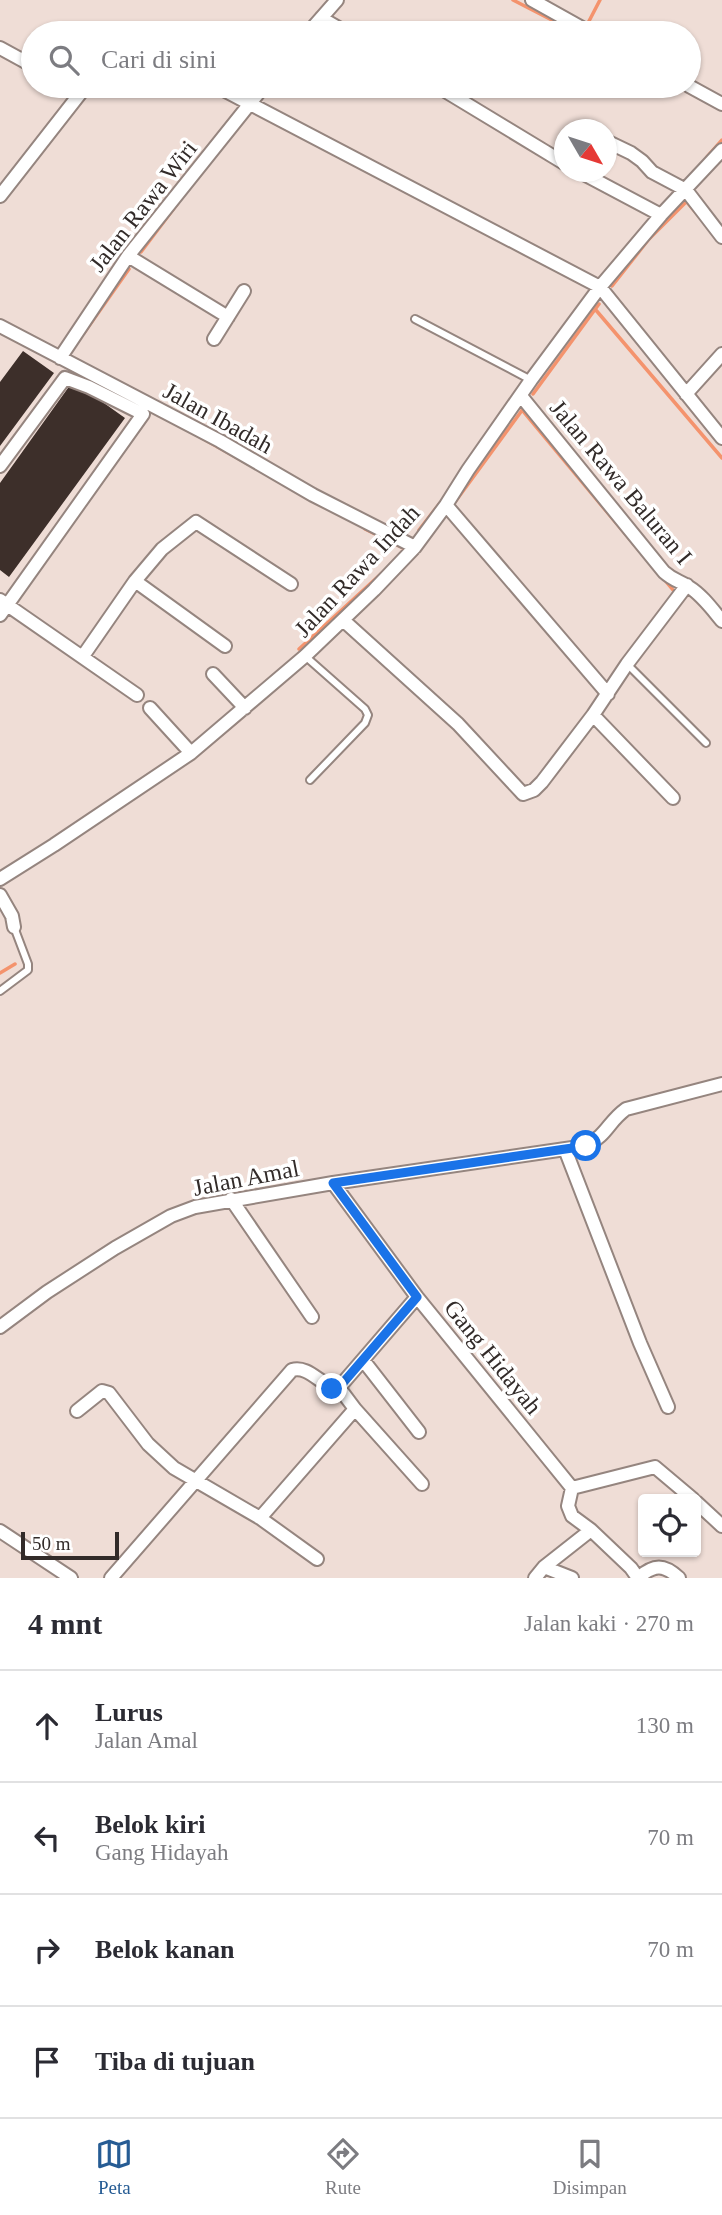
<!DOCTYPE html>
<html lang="id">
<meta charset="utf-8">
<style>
:root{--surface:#fff;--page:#f2f2f3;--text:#2b2b33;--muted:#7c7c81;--line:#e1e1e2;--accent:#265c94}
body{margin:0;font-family:Georgia,serif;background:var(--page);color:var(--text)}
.controls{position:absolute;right:21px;bottom:21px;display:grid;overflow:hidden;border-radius:7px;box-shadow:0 2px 5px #0004}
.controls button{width:63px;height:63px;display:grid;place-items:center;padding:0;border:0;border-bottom:2px solid var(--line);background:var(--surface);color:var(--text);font:35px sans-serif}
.compass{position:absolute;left:554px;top:119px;width:63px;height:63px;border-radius:50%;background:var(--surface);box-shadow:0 2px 5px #0004;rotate:129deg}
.scale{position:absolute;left:21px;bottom:18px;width:98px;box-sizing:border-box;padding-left:7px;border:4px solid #322b29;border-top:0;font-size:19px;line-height:24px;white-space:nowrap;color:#322b29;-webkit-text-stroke:5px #fff;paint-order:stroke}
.stop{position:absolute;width:21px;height:21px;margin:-16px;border:5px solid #1a73e8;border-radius:50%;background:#fff}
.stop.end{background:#1a73e8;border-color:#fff;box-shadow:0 2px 7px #0008}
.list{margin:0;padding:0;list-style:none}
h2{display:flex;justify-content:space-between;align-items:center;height:91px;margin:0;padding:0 28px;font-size:30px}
h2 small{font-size:23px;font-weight:400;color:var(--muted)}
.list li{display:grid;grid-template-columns:46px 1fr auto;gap:21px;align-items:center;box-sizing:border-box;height:112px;padding:0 28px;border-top:2px solid var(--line)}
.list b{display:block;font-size:26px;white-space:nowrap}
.list p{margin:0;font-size:23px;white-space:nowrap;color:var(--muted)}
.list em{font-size:23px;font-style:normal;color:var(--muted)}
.icon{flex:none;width:38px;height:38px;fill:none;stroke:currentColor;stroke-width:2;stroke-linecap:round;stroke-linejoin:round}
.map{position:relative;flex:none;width:722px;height:1578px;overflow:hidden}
.search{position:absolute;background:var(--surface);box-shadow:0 2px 5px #0004;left:21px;right:21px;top:21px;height:77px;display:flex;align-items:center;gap:18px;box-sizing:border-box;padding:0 24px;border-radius:38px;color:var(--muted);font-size:26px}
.sheet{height:539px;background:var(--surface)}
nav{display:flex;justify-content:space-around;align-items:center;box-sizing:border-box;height:98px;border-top:2px solid var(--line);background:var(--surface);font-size:19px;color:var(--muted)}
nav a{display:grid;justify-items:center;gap:4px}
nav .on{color:var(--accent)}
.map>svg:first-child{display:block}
</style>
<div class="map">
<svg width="722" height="1578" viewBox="0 0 722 1578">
<rect width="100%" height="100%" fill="#efddd6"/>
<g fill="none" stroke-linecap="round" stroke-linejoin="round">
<path stroke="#f4936d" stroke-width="3.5" d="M513 0 577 33
M600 0 588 23 606 33
M678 86 686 91
M707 157 722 140
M687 202 698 215
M141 252 178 203
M612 286 649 239 687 201
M595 309 722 458
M84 333 129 269
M533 394 599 304
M522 410 642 554
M200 437 248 464
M455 502 523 409
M365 529 405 549 402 552
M419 530 440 503
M663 578 673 590
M299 649 382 573
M196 756 239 720
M0 973 15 964"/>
</g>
<path fill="#3d2f2a" d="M23 351 54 373 0 446V382Z
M73 381 125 418 9 577 0 570V483Z"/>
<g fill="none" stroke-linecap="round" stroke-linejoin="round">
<g stroke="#95857f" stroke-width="10">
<path id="service" d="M415 319 531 380
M305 656 365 709 368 715 365 723 310 780
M627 664 706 743
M0 991 28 970V964L14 927"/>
</g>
<g stroke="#95857f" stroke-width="16">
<path id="minor" d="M532 0 591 33
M321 18 347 33
M308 33 337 0
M0 48 33 66
M216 86 600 287 722 438
M437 86 564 163
M689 86 722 104
M606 141 631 153 642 161 652 172 686 190 722 237
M580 172 661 215
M0 196 86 86
M128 256 228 317
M0 326 220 441 313 495 415 547
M214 339 244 291
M60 358 128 256 264 86
M686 394 722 354
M521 396 664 572C674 581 680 581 689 587 702 595 712 609 722 621
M0 466 65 378 89 387 143 414 0 615
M446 505 608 694
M135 581 225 646
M0 600 137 695
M343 620 458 724 523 794 534 790 542 782 593 715 627 664 687 585
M83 656 135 581 162 549 196 522 291 584
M213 674 245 708
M150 708 191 753
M593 715 673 798
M0 879 54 845 191 753 305 656 374 590 415 547 446 505 468 470 531 380 600 287 661 215 722 150
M0 895 12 916 14 927
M565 1149 640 1343 668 1407
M333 1183 417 1297 572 1488 568 1506 572 1516 591 1530 631 1568 638 1578
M231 1199 312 1317
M0 1327 47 1292 115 1248 171 1216 195 1207 333 1183 586 1146C608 1134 608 1122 626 1109L722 1084
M363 1360 419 1432
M355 1409 422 1484
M77 1411 102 1391 109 1393 148 1444 174 1468 260 1518 317 1559
M572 1488 655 1467 693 1499
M696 1502 722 1526
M260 1518 355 1409 340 1389 342 1384 417 1297
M0 1531 71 1578
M544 1567 572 1578
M111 1578 292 1370C310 1365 322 1388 340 1389
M535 1578 544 1567 591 1530
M638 1578C654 1564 664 1564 679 1578"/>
</g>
<use href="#service" stroke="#fff" stroke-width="6"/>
<use href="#minor" stroke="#fff" stroke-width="12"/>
</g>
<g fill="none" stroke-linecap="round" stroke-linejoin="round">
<path stroke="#1a73e8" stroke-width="9" d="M332 1389H340L342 1384 417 1297 333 1183 586 1146"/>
</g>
<g text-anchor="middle" stroke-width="7" stroke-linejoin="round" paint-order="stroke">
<g font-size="24" fill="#322b29" stroke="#fff">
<text transform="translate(143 206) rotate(-52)" y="8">Jalan Rawa Wiri</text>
<text transform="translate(218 418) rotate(29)" y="8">Jalan Ibadah</text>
<text transform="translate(621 482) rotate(50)" y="8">Jalan Rawa Baluran I</text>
<text transform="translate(357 571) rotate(-47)" y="8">Jalan Rawa Indah</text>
<text transform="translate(246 1178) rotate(-11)" y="8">Jalan Amal</text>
<text transform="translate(493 1357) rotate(51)" y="8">Gang Hidayah</text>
</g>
</g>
</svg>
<div class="controls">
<button><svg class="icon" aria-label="locate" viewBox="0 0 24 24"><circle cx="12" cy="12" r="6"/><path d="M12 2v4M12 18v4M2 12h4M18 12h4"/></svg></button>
</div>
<svg class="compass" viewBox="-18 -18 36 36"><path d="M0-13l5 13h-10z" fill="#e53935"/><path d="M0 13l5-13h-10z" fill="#7c7c81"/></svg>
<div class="scale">50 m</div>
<div class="stop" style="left:586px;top:1146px"></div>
<div class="stop end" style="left:332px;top:1389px"></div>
<div class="search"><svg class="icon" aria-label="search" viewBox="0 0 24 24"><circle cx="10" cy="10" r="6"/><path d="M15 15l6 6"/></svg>Cari di sini</div>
</div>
<section class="sheet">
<h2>4 mnt<small>Jalan kaki · 270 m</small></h2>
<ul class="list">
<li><svg class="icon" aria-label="ahead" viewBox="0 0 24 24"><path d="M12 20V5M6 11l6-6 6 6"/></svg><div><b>Lurus</b><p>Jalan Amal</p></div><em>130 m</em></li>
<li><svg class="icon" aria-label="left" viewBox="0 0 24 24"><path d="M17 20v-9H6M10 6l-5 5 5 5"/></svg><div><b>Belok kiri</b><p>Gang Hidayah</p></div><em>70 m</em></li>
<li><svg class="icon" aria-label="right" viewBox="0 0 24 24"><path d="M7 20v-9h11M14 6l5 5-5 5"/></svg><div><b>Belok kanan</b></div><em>70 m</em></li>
<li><svg class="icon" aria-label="arrive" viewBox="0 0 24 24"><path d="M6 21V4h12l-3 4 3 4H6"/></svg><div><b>Tiba di tujuan</b></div></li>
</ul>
</section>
<nav>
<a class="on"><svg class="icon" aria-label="map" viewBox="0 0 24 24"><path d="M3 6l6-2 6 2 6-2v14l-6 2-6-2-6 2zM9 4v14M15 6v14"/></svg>Peta</a>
<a><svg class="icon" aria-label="directions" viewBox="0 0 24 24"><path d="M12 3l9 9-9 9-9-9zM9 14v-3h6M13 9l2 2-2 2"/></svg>Rute</a>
<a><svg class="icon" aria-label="saved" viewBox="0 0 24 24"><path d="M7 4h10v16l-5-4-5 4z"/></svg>Disimpan</a>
</nav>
